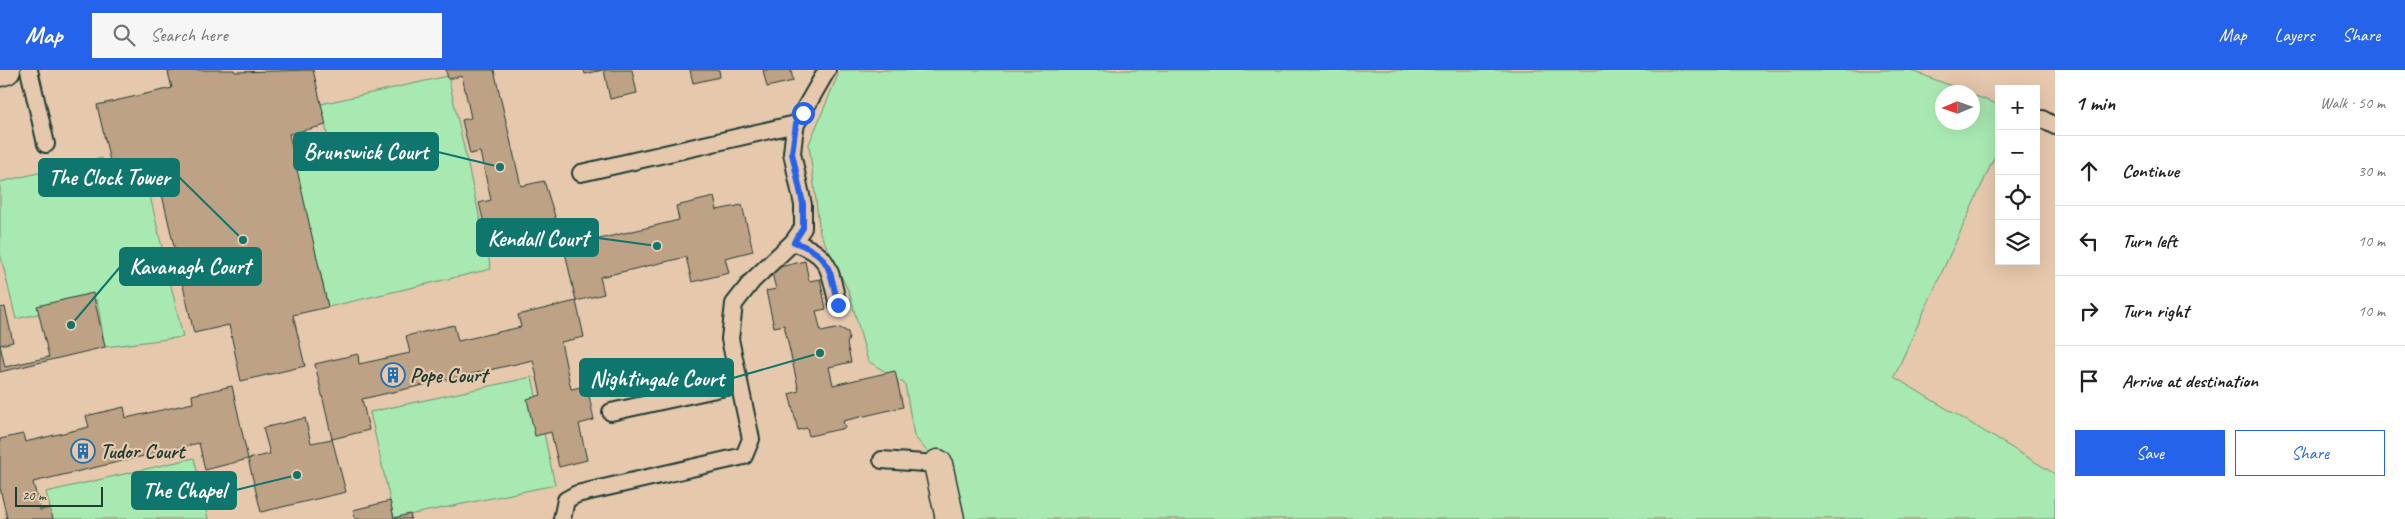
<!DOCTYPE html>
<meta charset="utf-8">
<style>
:root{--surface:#fff;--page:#f6f6f6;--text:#222;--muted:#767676;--line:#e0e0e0;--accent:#2563eb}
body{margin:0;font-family:Caveat,sans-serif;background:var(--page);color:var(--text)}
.controls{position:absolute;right:15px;top:15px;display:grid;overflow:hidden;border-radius:0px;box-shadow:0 5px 20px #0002}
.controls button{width:45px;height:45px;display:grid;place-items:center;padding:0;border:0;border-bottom:1px solid var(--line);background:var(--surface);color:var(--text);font:25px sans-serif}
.compass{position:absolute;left:1935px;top:15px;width:45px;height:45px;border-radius:50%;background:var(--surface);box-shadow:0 5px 20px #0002;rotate:268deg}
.scale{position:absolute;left:15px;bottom:12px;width:88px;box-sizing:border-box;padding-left:5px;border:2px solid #1f3d34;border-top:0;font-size:14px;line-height:18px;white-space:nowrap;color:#1f3d34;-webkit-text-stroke:4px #e6c8ad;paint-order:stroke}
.stop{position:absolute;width:15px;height:15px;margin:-11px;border:4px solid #2563eb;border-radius:50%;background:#fff}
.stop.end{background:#2563eb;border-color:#fff;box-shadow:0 1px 5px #0008}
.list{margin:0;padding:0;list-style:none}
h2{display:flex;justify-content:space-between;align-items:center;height:65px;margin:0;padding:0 20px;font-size:21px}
h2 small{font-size:16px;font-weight:400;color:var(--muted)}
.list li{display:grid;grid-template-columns:32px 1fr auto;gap:15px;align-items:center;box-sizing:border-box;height:70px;padding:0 20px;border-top:1px solid var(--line)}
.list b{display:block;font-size:19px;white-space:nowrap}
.list em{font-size:16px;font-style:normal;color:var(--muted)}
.actions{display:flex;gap:10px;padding:15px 20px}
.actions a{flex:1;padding:11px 0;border:1px solid var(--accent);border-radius:0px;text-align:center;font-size:18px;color:var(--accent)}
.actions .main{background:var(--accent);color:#fff}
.icon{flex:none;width:28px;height:28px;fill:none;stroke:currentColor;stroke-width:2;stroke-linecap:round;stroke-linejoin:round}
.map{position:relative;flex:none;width:2055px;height:449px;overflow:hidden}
header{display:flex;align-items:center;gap:30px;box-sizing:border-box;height:70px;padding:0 25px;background:var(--accent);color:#fff}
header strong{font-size:24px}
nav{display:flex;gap:28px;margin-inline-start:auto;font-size:18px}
.search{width:350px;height:45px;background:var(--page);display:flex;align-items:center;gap:12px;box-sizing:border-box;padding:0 18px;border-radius:0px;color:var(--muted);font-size:19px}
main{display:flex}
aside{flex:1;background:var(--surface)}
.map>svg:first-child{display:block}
</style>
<header>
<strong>Map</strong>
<div class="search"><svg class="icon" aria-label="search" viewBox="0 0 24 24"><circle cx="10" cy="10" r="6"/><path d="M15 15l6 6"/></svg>Search here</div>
<nav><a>Map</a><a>Layers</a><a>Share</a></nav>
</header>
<main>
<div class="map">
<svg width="2055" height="449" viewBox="0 0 2055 449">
<rect width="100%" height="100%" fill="#e6c8ad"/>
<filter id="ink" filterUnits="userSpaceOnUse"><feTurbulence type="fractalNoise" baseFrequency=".02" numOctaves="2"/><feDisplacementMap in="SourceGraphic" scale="10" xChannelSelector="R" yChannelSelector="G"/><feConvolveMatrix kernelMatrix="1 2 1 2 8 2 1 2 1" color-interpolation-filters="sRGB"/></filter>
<g filter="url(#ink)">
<path fill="#a8e9b2" stroke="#649373" d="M840 0H1910L1967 22H1942V52H1972L1973 25 1999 35V77L1894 307 2055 404V449H950L938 394 914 366 905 314 868 291 849 222 820 163 809 74Z
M448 6 491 199 328 237 291 76 328 68 321 34Z
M102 88 110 122 147 113 183 267 105 277 97 230 16 249 0 183V112Z
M532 307 555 415 394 448 370 342Z
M194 388 208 449H53L46 422Z"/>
<path fill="#bea286" stroke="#1f3d34" d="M177 0H234L235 2 313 0 326 55 289 64 328 237 293 245 305 296 241 311 229 255 194 263 155 94 113 104 97 35 172 18 168 2Z
M446 0H494L521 116 544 111 562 169 504 180 499 158 486 161 479 133 491 130 480 82 470 84 462 50 471 48 462 6 448 9Z
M584 0H603L585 4Z
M604 0H632L637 23 610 29Z
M690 0H719L720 7 693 13Z
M763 0H791L793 11 767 17Z
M714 127 717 140 742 135 753 181 725 188 729 203 692 212 686 187 600 207 604 224 576 231 562 169 589 162 591 171 679 150 676 136Z
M805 191 809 211 820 209 826 239 816 241 821 262 840 258 848 262 849 268 847 274 851 292 829 297 833 315 895 301 903 337 843 351 845 358 809 366 807 358 798 360 789 324 799 321 784 255 774 257 766 221 776 219 771 199Z
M93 223 105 277 0 302V238L5 237 13 272 0 275 5 297 49 287 37 236Z
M576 231 584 267 561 272 571 319 587 316 594 350 579 354 587 390 559 397 551 362 535 366 527 329 541 325 533 290 362 329 369 360 332 369 315 294 358 284 359 294 410 283 406 266 454 255 458 271 521 257 518 245Z
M232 316 248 389 205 400 199 373 33 412 40 440 50 438 53 449H3L7 448 0 418V369L23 364 25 372 89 357 86 346 124 337 126 348 193 333 192 325Z
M305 348 311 373 332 369 346 422 261 442 248 389 270 384 263 358Z
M390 431 394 448 410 444 411 449H355L353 440Z"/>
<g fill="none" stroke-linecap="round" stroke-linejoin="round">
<g stroke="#1f3d34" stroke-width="20">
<path id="service" d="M29 0 46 74
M2042 49 2055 56
M581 103 796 54
M793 172C832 185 829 200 838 235
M611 342 739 314
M882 390 938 394
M562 449 566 430 577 424 744 386 751 369 730 269 734 234 752 211 793 172 803 158V135L792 83 794 65 796 54 827 0"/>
</g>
<g stroke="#1f3d34" stroke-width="31">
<path id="minor" d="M0 2 6 0
M938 394 950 449"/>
</g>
<use href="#service" stroke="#e6c8ad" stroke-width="16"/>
<use href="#minor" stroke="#e6c8ad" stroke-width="28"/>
</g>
</g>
<g fill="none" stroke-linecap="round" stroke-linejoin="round" filter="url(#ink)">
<path stroke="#2563eb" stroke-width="6" d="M803 43 796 54 792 83 803 134V158L794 172C832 185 829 200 838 235"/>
</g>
<defs>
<g id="building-ring" transform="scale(1.25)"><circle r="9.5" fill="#e6c8ad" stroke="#1f6fb2" stroke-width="1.5"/><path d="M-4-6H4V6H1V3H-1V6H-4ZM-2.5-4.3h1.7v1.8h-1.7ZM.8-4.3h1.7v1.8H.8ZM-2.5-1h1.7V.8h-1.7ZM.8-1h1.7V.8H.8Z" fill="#1f6fb2"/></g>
</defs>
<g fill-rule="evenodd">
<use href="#building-ring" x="393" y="305"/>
<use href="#building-ring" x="83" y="381"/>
</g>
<g text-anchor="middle" stroke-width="4.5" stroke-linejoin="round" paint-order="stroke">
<g font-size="21" font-weight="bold" fill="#1f3d34" stroke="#e6c8ad" text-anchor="start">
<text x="410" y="312">Pope Court</text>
<text x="100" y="388">Tudor Court</text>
</g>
</g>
<path fill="none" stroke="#0f766e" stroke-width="2" d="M500 97L438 82M243 170L179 107M657 176L598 168M71 255L120 197M820 283L733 308M297 405L236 420"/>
<g fill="#0f766e" stroke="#e6c8ad" stroke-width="2">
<circle cx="500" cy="97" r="5"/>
<circle cx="243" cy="170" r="5"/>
<circle cx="657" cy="176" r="5"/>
<circle cx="71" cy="255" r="5"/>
<circle cx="820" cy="283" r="5"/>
<circle cx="297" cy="405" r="5"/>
</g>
<g fill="#0f766e" stroke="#0f766e" stroke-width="2">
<rect x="294" y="63" width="144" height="37" rx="5"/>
<rect x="39" y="89" width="140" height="37" rx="5"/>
<rect x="477" y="149" width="121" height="37" rx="5"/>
<rect x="120" y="178" width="141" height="37" rx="5"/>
<rect x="580" y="289" width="153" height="37" rx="5"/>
<rect x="132" y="402" width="104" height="37" rx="5"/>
</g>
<g font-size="22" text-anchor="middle" font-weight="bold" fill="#fff">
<text x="366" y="89">Brunswick Court</text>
<text x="109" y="115">The Clock Tower</text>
<text x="538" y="176">Kendall Court</text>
<text x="190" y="204">Kavanagh Court</text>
<text x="657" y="316">Nightingale Court</text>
<text x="184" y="428">The Chapel</text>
</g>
</svg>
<div class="controls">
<button>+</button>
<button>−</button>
<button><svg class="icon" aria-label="locate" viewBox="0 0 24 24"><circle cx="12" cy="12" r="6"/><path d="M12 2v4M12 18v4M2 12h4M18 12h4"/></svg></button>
<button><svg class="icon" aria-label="layers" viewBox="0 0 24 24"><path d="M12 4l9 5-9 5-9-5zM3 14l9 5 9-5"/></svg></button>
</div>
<svg class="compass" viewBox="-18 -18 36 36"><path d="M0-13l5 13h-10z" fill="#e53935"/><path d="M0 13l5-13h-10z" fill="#767676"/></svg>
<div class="scale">20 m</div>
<div class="stop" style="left:803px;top:43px"></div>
<div class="stop end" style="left:838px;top:235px"></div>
</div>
<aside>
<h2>1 min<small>Walk · 50 m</small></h2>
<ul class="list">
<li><svg class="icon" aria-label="ahead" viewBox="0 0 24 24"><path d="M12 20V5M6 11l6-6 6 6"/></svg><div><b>Continue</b></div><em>30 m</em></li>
<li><svg class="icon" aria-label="left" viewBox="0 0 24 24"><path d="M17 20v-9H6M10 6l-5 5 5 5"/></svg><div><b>Turn left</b></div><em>10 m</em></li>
<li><svg class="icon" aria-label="right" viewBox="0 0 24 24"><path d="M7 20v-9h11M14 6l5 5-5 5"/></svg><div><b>Turn right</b></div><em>10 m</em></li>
<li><svg class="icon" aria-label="arrive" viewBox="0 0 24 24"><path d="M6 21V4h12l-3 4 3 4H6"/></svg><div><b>Arrive at destination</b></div></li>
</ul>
<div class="actions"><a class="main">Save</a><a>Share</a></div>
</aside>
</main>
